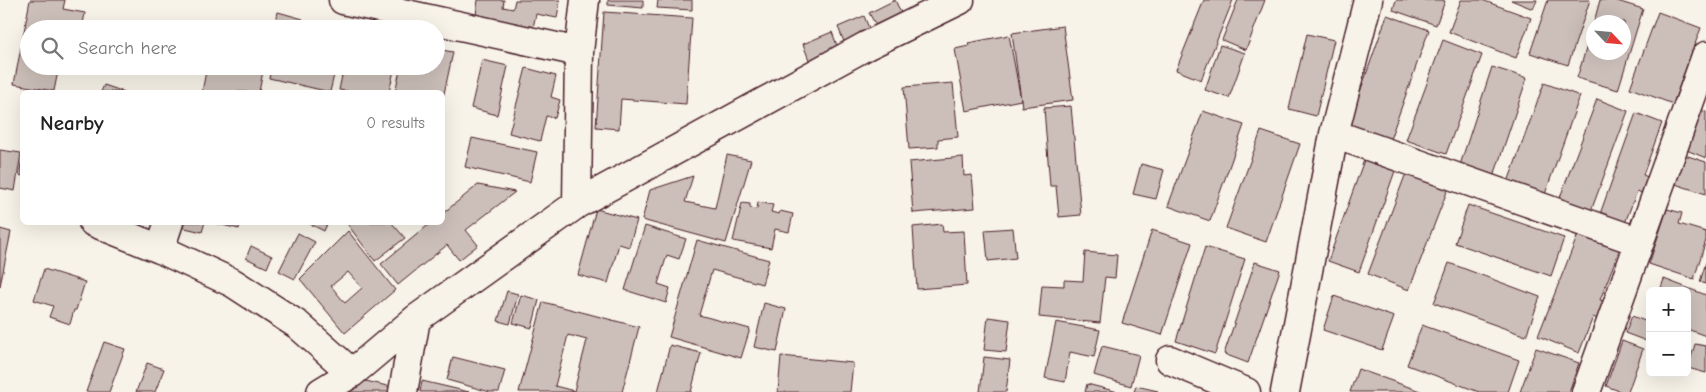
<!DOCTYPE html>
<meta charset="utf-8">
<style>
:root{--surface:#fff;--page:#f6f6f6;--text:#222;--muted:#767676;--line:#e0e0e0}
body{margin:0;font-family:"Comic Neue",sans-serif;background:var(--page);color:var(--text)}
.controls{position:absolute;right:15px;bottom:15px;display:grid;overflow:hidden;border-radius:8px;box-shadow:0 5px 20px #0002}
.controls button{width:45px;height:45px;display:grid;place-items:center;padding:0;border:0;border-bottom:1px solid var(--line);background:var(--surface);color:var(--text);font:25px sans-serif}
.compass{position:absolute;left:1586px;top:15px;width:45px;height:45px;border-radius:50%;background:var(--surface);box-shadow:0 5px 20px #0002;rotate:116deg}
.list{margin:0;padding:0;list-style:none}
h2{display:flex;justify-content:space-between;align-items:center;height:65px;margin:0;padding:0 20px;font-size:21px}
h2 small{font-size:16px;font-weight:400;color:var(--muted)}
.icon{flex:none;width:28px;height:28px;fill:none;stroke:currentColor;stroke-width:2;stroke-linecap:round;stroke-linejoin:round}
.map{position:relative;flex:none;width:1706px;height:392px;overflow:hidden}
.search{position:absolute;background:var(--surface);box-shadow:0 5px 20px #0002;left:20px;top:20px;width:425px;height:55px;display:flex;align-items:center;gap:12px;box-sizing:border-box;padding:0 18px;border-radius:28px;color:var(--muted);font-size:19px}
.panel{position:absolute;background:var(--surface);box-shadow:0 5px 20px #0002;left:20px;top:90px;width:425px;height:135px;border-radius:8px}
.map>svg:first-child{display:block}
</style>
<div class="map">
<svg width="1706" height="392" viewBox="0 0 1706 392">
<rect width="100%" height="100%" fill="#f7f3e8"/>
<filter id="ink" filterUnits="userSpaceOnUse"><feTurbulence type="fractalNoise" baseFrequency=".02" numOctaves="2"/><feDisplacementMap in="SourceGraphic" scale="10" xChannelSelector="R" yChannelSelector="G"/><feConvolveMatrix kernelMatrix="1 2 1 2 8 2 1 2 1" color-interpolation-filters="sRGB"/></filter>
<g filter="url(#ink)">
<path fill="#ccbfb9" stroke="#4a1f2b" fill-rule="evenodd" d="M30 0H65L63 9 85 13 82 29H29V66H59L54 91 14 84Z
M478 0H504L503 7 513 9 515 0H560L557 18 536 14 532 32 475 22Z
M608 0H643V8L608 5Z
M658 0H692V10L657 8Z
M895 0 903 17 878 29 869 13Z
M1204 0H1233L1201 80 1176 70Z
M1238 0H1265L1246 50 1222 40Z
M1396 0H1441L1445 1 1436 25 1393 10Z
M1461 0H1482L1531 18 1516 58 1449 32Z
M1511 0H1537L1533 9Z
M1548 0H1590L1568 65 1530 53Z
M1600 0H1614L1643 9 1618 90 1577 78 1594 23V52H1624V22H1594Z
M278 12 303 19 300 29H274Z
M604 12 692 18 686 104 621 99 619 129 596 127Z
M1658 12 1701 28 1695 44 1701 47 1696 60 1690 57 1673 104 1630 88Z
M1387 15 1429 30 1389 142 1348 126Z
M864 16 871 33 845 44 838 27Z
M1063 26 1073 100 1022 107 1012 33Z
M832 32 838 48 809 60 803 44Z
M1307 34 1334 40 1316 116 1289 109Z
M1009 35 1021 100 966 111 955 49 969 46 968 43Z
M1443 40 1482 55 1446 154 1406 140Z
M1220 45 1245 53 1229 98 1205 90Z
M436 49 453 52 442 103V92H395L401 66H436Z
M482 60 508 66 497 115 471 108Z
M207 66H264L259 92H202Z
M272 66H336L330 92 269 78Z
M344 66H395L389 92H352L339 90Z
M1492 67 1527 78 1494 176 1460 165Z
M526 68 556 76 551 97 560 100 555 118 546 116 540 141 509 133Z
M953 83 958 137 938 139V147L909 149 904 87Z
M1544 83 1580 96 1545 194 1508 182Z
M104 85 125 92H101Z
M1597 99 1628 111 1591 211 1559 200Z
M1071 106 1081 215 1059 217 1056 186H1050L1044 108Z
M1699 109 1706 112V158L1684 149Z
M1203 111 1244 125 1210 221 1168 206Z
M1636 113 1662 123 1643 175 1650 178 1644 194 1637 191 1625 223 1600 214Z
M1261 131 1300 144 1266 242 1226 228Z
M472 138 537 152 530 182 465 167Z
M0 150 21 153 15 191 0 188Z
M1682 154 1706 162V194L1672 183Z
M727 155 751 160 726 243 642 220 650 190 693 176 685 202 715 208Z
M963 157 964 176 972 175 975 208 913 213 909 162Z
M22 159V176L19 175Z
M1364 160 1395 171 1359 272 1328 261Z
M1141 164 1164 170 1156 199 1133 194Z
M1406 173 1448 189 1409 290 1368 274Z
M478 185 515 192 466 230 478 245 459 260 447 245 398 285 381 264 432 222H442V214Z
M758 202 773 205 771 212 779 214 780 211 793 214 789 232 775 229 771 248 733 241 742 203 750 204V208L757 209Z
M1468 205 1564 238 1551 276 1455 243Z
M596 209 637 220 629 247 619 244 608 283 578 275Z
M1667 209 1682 213 1679 224 1706 232V240L1694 279 1649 264Z
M182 222H205L202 232 181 227Z
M210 222H240L239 229Z
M306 222H328L324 231Z
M349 222H391L405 238 375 261 348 225Z
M942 224 943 232 964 231 967 285 917 289 913 227Z
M645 226 686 239 679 259 667 255 658 284 670 288 666 303 625 290Z
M1013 228 1016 258 988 261 985 230Z
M0 229 11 232 0 286Z
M1152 230 1192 243 1162 335 1122 323Z
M348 231 395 290 345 333 300 279ZM348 272 362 288 345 303 331 286Z
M1579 232 1620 248 1600 300 1606 302 1599 320 1593 317 1579 353 1538 336Z
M298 233 315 242 295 279 279 271Z
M697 240 769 260 762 284 712 270 699 315 750 329 741 358 669 337Z
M251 246 272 256 267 268 246 258Z
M1205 247 1245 259 1215 354 1176 341Z
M1085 252 1117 255 1115 278 1105 277 1100 323 1039 317 1042 285 1064 286V280L1083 281Z
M1255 262 1280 270 1248 363 1224 354Z
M1706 262V284L1700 282Z
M1449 263 1540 297 1526 336 1434 303Z
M44 269 85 282 76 310H74L70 324 49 317 53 306 34 300Z
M1664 279 1706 295V336L1687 329V291H1660Z
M507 291 518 294 510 324 498 321Z
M521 295 539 300 532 328 513 323Z
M1334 296 1394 317 1382 350 1323 330Z
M543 302 639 327 622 392H519ZM568 335 587 340 574 391 555 386Z
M764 303 786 309 777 352 754 347Z
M1632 316 1650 323 1649 342 1625 333Z
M988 317 1010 320 1006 352 984 350Z
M1056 322 1100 330 1094 357 1070 352 1065 382 1045 378Z
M1422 325 1519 360 1508 392H1479L1407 365Z
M1622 341 1643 349 1628 392H1622L1606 386Z
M104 342 125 349 109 392H86Z
M1695 344 1706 346V373L1688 368Z
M670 345 701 353 691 392H658Z
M1102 346 1139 355 1131 386 1094 375Z
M1536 348 1579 363 1569 392H1520Z
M781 356 853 363 850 392H778Z
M453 357 505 370 499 392H490L447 380Z
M984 357 1010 360 1006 392H980Z
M147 363 164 369 155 392H136Z
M1358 369 1423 392H1350Z
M353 378 396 388 395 392H340Z
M422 381 469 392H420Z
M1087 384 1118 392H1085Z
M1136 386 1158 391 1157 392H1134Z"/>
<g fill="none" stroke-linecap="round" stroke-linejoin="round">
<g stroke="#4a1f2b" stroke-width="31">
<path id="minor" d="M343 0 579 52
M1334 134 1640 242
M577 204 579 52 585 0
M93 222 160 249 233 283 298 325 352 373
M160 249 169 222
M1170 360 1246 392
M321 392 352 373 416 319 577 204 866 46 960 0
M403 392 416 319
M1285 392 1334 134 1368 0
M1586 392 1706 56"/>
</g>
<use href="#minor" stroke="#f7f3e8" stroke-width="28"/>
</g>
</g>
</svg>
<div class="controls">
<button>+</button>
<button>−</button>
</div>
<svg class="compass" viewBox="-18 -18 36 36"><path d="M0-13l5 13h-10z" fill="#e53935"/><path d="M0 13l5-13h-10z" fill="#767676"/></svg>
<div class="search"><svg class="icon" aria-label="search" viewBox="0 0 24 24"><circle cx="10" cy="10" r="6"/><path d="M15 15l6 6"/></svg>Search here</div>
<section class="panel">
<h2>Nearby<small>0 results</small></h2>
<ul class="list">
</ul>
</section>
</div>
